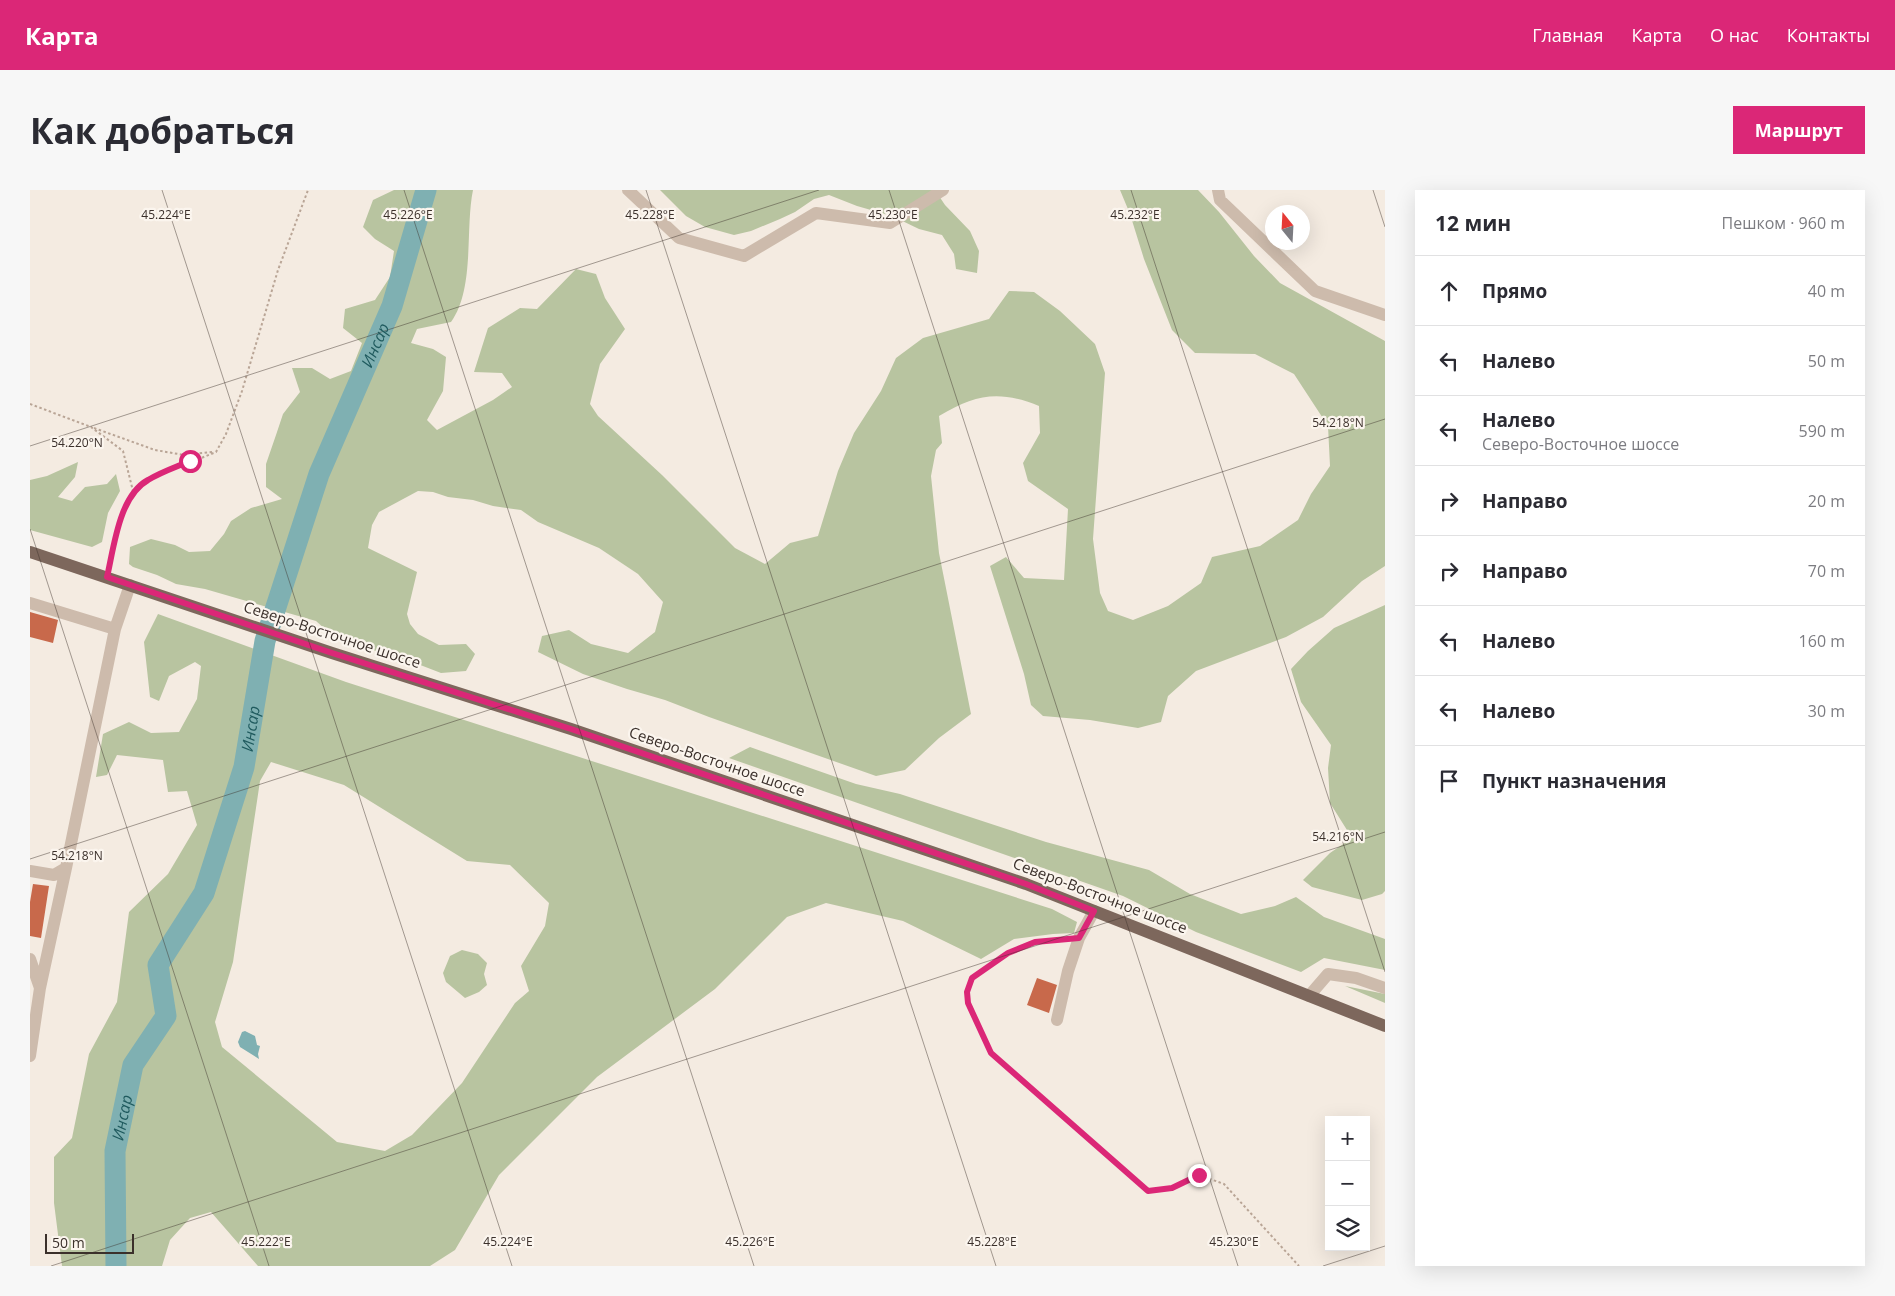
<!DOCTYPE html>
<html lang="ru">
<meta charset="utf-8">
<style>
:root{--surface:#fff;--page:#f7f7f7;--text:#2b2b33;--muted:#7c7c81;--line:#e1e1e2;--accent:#db2777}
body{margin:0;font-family:"Open Sans",sans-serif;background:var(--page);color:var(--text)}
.controls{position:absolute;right:15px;bottom:15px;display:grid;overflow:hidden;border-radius:0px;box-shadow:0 5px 20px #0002}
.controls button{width:45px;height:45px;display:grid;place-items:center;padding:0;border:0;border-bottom:1px solid var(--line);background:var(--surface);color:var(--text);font:25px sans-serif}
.compass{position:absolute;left:1235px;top:15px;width:45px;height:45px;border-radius:50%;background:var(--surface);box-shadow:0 5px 20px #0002;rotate:342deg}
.scale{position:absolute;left:15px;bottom:12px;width:89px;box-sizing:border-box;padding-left:5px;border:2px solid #3b302b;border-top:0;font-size:14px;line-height:18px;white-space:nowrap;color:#3b302b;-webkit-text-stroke:4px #fbf5ee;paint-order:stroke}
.stop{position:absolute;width:15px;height:15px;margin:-11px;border:4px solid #db2777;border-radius:50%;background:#fff}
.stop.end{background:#db2777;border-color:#fff;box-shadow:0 1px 5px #0008}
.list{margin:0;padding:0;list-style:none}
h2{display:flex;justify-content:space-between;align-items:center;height:65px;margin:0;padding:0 20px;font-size:21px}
h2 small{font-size:16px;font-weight:400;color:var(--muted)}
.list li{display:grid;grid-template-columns:32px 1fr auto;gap:15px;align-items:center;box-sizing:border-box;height:70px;padding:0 20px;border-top:1px solid var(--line)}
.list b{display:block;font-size:19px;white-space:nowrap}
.list p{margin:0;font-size:16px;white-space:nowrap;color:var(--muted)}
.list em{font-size:16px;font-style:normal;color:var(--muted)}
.icon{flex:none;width:28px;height:28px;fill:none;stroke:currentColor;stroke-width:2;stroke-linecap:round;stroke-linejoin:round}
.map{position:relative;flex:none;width:1355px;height:1076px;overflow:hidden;border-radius:0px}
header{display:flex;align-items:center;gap:30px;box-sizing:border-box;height:70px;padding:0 25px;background:var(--accent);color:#fff}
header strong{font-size:24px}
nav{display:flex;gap:28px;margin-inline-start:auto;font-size:18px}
.intro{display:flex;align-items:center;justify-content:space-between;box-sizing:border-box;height:120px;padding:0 30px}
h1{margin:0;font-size:35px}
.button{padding:12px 22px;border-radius:0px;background:var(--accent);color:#fff;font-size:18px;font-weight:700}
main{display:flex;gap:30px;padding:0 30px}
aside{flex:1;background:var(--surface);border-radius:0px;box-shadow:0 5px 20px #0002}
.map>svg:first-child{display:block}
</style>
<header>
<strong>Карта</strong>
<nav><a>Главная</a><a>Карта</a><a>О нас</a><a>Контакты</a></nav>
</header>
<div class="intro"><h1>Как добраться</h1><a class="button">Маршрут</a></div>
<main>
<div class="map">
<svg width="1355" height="1076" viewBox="0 0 1355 1076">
<rect width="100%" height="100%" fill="#f4ebe1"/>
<path fill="#b8c4a0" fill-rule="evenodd" d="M364 0H443C435 39 445 99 421 132L387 139 381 153 403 159 416 167 413 201 397 230 407 240 463 210 482 197 472 183 444 182 458 138 490 118 507 119 546 79 566 84 575 108 595 139 570 174 560 214 568 226 632 285 705 358 735 374 760 353 788 346 808 281 824 243 851 201 866 168 893 148 959 129 979 101 1004 102 1030 121 1065 154 1075 183 1063 349 1070 403 1078 421 1103 430 1138 416 1171 393 1182 367 1230 356 1268 330 1281 304 1300 276 1298 236 1264 184 1225 164 1165 163 1142 140 1114 69 1100 24 1090 0H1168L1189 22 1224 66 1250 93 1355 151V376L1332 391 1293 427 1256 447 1166 481 1138 506 1131 532 1108 538 1060 530 1013 526 1001 515 994 484 960 376 976 367 994 388 1034 390 1038 319 998 291 993 273 1010 243 1009 216C969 200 946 204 909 226L912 253 906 260 901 286 909 363 941 524 909 548 875 580 846 586 679 527 635 510 597 499 553 484 508 462 512 446 539 440 561 454 598 463 625 442 633 412 608 384 569 358 508 332 491 320 463 316 443 310 418 307 403 302 388 301 349 322 342 335 338 358 387 382 377 424 380 434 388 444 409 455 436 454 445 464 436 481 411 483 380 471 336 458 295 439 286 431 175 399 146 394 127 385 103 377 99 374 100 357 121 349 145 355 159 362 180 361 194 344 201 331 221 318 252 309 236 297V274L246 245 253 224 270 202 262 178H282L300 189 321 181 332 153 313 138 315 119 345 110 360 87 364 61 345 49 333 37 343 10Z
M630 0H905L915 15 940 41 949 61 947 83 926 79 924 64 912 45 889 39 862 26 827 16 799 5 784 9 765 22 750 29 721 41 704 45 675 37 656 26Z
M48 272 45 287 28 307 42 311 55 297 77 294 86 284 90 301 78 323 72 352 62 357 0 340V290L17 286Z
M1355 415V701L1352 704 1332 710 1282 697 1273 690 1300 663 1322 648 1300 613 1298 578 1301 555 1271 512 1261 479 1278 461 1304 438Z
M128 424 316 492 1022 719 1047 732 1044 743 1023 744 984 749 951 769 873 731 796 713 757 727 685 799 567 887 469 985 425 1060 400 1076H228L181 1022 160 1028 140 1050 132 1076H32L24 1013V967L42 948 59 864 87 812 99 722 138 684 167 635 157 601 138 602 133 570 87 565 77 585 66 587 73 544 99 532 121 543 149 542 167 509 171 476 165 472 139 486 129 511 120 507 114 452ZM241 572 314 595 437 671 480 675 519 713 515 736 491 776 499 801 485 813 432 893 382 945 355 961 307 952 192 857 185 832 203 772 230 591Z
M720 557 826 594 870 604 1016 652 1119 680 1160 704 1211 724 1245 716 1266 707 1294 727 1355 749V780L1294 768 1271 782 1166 742 1093 706 699 568Z
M432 760 448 764 457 773 454 784 457 795 449 802 435 808 416 792 413 783 420 766Z
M1315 796 1355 804V813Z"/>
<path fill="#7fb0b2" d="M215 841 225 846 227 855 230 856 228 864 229 869 210 857 208 852 212 842Z"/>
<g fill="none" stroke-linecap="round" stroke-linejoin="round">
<path stroke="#7fb0b2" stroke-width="21" id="s1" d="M86 1076 85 961 103 875 136 826 128 775 174 703 214 577 235 451 289 284 362 116 396 0"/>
</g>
<path fill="#c8694b" d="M0 422 28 430 23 453 0 447Z
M3 694 19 696 11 748 0 746V712Z
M1007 788 1027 795 1019 823 997 815Z"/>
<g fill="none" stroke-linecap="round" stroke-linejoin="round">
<path stroke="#b9a596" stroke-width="2" stroke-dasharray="2.5 2.5" stroke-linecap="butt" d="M0 214 61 237 93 261 103 301
M64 238 125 260 154 265 182 262
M80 375 94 318 103 301 117 290 186 262 196 244 212 201 248 80 278 0
M1037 749 1005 752 978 763 942 788 937 802 938 813 961 863 1118 1001 1142 998 1169 985 1194 994 1269 1076"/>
<path stroke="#cdbbac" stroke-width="12" d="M598 0 649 48 714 66 786 23 860 33 913 0
M1188 0 1190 10 1285 101 1355 125
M0 413 85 439
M0 681 24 685 36 678 85 439 100 395
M0 769 10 798 0 866
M10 798 36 678
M1279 806 1298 784 1326 788 1355 798
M1027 830 1038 781 1049 748 1064 721"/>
<path stroke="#7d675c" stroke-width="12" d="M0 362 302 463 541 539 996 694 1355 836"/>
</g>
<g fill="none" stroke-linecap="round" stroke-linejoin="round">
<path stroke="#db2777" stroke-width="6" d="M160 271C146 277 131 282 118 290 89 306 84 357 77 387L302 463 541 539 996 694 1064 721 1049 748 1005 752 978 763 942 788 937 802 938 813 961 863 1118 1001 1142 998 1169 985"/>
</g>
<path fill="none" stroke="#3b302b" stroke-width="1" stroke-opacity="0.45" d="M132 0 482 1076M374 0 724 1076M616 0 966 1076M859 0 1208 1076M1101 0 1355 782M1343 0 1355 37M0 256 789 0M0 339 239 1076M0 669 1355 229M21 1076 1355 642M1293 1076 1355 1056"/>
<g text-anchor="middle" stroke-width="4.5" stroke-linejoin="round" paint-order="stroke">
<g font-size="15" fill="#3b302b" stroke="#fbf5ee">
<text transform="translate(302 445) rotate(18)" y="5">Северо-Восточное шоссе</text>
<text transform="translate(687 572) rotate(19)" y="5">Северо-Восточное шоссе</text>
<text transform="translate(1070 706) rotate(21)" y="5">Северо-Восточное шоссе</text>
</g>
<g font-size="16" font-style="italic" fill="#1f5a5e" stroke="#fbf5ee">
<text dy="6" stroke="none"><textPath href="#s1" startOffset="975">Инсар</textPath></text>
<text dy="6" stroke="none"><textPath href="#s1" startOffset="570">Инсар</textPath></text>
<text dy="6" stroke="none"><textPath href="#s1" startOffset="149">Инсар</textPath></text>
</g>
</g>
<g font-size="12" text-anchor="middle" fill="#3b302b" stroke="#fbf5ee" stroke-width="4.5" stroke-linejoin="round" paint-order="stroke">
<text x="136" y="29">45.224°E</text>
<text x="378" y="29">45.226°E</text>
<text x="620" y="29">45.228°E</text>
<text x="863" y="29">45.230°E</text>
<text x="1105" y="29">45.232°E</text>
<text x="1308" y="237">54.218°N</text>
<text x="47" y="257">54.220°N</text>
<text x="1308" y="651">54.216°N</text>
<text x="47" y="670">54.218°N</text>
<text x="236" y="1056">45.222°E</text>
<text x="478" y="1056">45.224°E</text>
<text x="720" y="1056">45.226°E</text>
<text x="962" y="1056">45.228°E</text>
<text x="1204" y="1056">45.230°E</text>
</g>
</svg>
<div class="controls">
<button>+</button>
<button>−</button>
<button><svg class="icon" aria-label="layers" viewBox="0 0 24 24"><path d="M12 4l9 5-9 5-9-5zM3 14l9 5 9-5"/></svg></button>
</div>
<svg class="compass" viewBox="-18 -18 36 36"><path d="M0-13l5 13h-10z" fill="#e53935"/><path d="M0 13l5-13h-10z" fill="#7c7c81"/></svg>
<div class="scale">50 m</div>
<div class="stop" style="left:160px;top:271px"></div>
<div class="stop end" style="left:1169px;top:985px"></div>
</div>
<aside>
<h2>12 мин<small>Пешком · 960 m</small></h2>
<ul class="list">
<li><svg class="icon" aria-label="ahead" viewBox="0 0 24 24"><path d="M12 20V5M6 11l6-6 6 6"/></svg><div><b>Прямо</b></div><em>40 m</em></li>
<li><svg class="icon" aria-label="left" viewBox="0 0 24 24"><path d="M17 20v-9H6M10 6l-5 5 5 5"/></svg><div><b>Налево</b></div><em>50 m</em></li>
<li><svg class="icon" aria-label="left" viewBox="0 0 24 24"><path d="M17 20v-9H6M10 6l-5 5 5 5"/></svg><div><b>Налево</b><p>Северо-Восточное шоссе</p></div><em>590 m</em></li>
<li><svg class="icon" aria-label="right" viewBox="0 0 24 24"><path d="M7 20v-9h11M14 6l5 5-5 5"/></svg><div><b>Направо</b></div><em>20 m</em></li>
<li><svg class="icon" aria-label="right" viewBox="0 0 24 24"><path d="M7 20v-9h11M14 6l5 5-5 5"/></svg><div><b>Направо</b></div><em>70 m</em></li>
<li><svg class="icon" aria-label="left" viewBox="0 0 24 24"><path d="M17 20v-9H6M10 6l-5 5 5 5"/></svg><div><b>Налево</b></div><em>160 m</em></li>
<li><svg class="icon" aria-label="left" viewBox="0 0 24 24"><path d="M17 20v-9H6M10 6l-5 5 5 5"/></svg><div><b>Налево</b></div><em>30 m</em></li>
<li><svg class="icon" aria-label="arrive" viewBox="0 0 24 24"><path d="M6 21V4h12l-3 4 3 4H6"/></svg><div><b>Пункт назначения</b></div></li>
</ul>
</aside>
</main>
